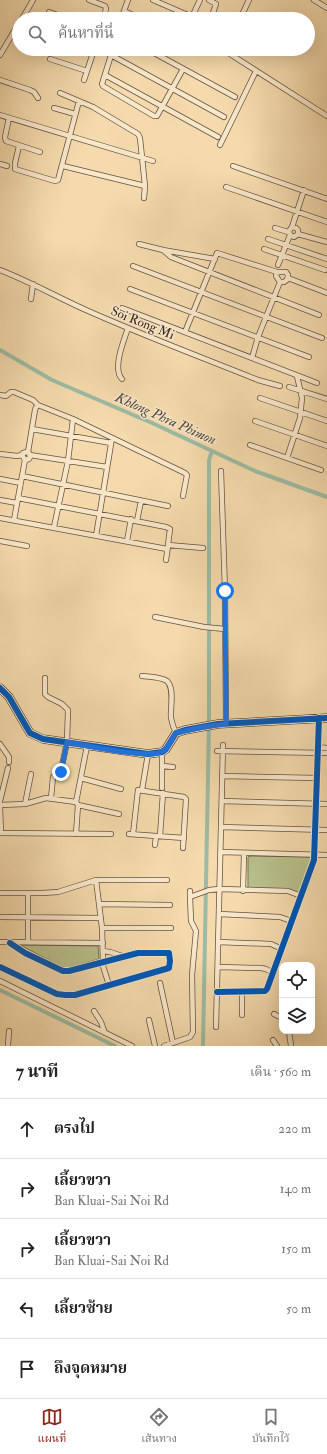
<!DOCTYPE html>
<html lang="th">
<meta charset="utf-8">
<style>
:root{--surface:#fff;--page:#f2f2f2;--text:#222;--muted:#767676;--line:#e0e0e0;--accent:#8f2418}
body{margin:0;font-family:"IM FELL Double Pica","Noto Serif Thai",serif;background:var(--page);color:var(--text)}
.controls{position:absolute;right:12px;bottom:12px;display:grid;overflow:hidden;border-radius:8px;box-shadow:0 4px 16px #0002}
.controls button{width:36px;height:36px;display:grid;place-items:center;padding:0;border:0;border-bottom:1px solid var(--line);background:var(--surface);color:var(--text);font:20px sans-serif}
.stop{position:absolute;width:12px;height:12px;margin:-9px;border:3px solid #1a73e8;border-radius:50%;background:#fff}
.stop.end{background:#1a73e8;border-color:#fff;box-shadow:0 1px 4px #0008}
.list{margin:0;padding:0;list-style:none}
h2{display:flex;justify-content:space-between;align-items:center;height:52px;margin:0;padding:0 16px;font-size:17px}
h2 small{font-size:13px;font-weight:400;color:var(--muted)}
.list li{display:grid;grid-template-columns:26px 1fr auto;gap:12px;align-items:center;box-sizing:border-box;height:60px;padding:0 16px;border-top:1px solid var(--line)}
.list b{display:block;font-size:15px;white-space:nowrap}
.list p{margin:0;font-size:13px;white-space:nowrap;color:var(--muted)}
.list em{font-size:13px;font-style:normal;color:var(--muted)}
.icon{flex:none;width:22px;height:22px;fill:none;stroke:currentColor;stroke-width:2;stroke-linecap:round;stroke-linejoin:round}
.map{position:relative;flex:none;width:327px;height:1046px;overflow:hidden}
.search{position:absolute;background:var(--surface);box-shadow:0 4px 16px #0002;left:12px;right:12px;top:12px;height:44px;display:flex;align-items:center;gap:10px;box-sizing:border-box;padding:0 14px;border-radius:22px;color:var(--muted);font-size:15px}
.sheet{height:352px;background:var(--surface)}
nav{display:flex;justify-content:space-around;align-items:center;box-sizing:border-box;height:56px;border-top:1px solid var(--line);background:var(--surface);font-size:11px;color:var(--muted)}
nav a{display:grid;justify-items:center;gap:2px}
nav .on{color:var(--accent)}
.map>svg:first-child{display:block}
</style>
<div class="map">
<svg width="327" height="1046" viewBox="0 0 327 1046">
<rect width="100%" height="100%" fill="#f4daac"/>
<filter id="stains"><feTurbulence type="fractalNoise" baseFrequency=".005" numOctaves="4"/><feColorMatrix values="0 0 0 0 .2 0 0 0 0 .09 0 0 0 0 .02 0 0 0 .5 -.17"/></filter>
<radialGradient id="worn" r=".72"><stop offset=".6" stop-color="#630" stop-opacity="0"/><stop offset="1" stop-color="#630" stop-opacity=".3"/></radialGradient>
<path fill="#b8c08c" stroke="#777255" d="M251 856 311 857 312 860 299 893 248 888V857Z
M20 945 98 946 99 959 68 968 62 967Z"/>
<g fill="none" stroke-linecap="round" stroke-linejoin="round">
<path stroke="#9dbba4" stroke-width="4" d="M0 350 52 380 152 423 255 471 327 497
M0 990 115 1046
M203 1046 209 722V460L212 451"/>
<g stroke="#665242" stroke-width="6">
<path id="street" d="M89 0 105 6 106 9 103 19
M153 0 197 19
M209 0 216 4 211 19
M314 0 327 8
M124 11 142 19
M49 12 69 19
M22 19 33 0
M121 19 128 0
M191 19 200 0
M240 19 249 0
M81 49 93 53 84 80
M113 49 102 84 103 86 154 116H157L183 69
M147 49 235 97
M228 49 230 54 327 116
M0 55 19 23
M111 55 224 117
M50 59 87 71
M105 75 218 137
M0 80 30 90 34 92 38 98
M60 93 93 107 138 134 140 138 145 186 144 198
M54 108 75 114
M0 115 153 161
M9 118 5 137 6 141 40 152
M220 145 256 71
M19 146 15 163V169L55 181 58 180 79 101
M0 164 7 166
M63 166 145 186
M233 166 327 199
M226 187 327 222
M292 227 296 228 298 230V234L294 237 290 235 289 231 292 227 304 190
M275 228 288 232
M298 234 327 242
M268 239 327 259
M139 244 163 250 215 259
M264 249 325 270
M163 250 171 257 319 315
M278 265 290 235
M133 266 322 338
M0 270C29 281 57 297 86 310 142 335 201 357 258 380L280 386
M288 278 327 293
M130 289 309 357
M31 299 33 284
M122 308 317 383
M185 332 217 253 277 272H286L288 275 287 280 284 282H280L276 276 277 272
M252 358 258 337 280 282
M122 379C112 369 124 340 128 328
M289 387 327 399
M0 395 6 396 11 392H14L33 400 38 405 73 419 185 473 187 475 183 496
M260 398 327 421
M255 421 327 446
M32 429 111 443
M250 445 321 470
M28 452 35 410 36 407 38 405
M0 454 17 456 22 455 23 453 27 452 29 453 30 457 29 459 25 460 22 455
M30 455 107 467
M287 458 300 418 302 398 297 376
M221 471 225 591 226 724
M22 476 168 506
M0 479 21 483
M18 498 166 527 170 529 168 545 203 548
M0 500 17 503
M0 518 167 549
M14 520 25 460
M137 521 141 501
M54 527 68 461 73 419
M96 536 112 438
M0 541 27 546
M127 541 131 519
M166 560 168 546
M155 617 204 627 225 629
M142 676C150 677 161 677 167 681 175 688 170 709 171 718 172 723 174 729 176 733
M45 678V694L48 697 62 704 68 710 67 742 61 771 53 777 51 798
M0 744 9 757V762
M318 747 327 748
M217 751 327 753
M162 752V788
M162 766 173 767
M222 776 317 778
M81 778 121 789
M142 790 148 754
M0 801 8 768
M222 801 327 804
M25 804 31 774
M0 805 25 804 46 798 76 802
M78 805 119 814
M0 807 1 833
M221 827 327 830
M0 833 111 834
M76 834 78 805 76 802 87 746
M129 834 184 838
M133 834 138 790 184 797 186 799 183 848
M160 836 163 793
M155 845 156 836
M221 852 327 855
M96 880 102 928 103 962
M190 891V897
M243 891 244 853
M0 893H43L58 892 96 880H167
M99 904 170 905
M219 914 280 917 291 921
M0 917 101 918
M102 928H171
M0 942 103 943
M28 942V893
M218 942 271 944 282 949
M103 951 110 952 122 956
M102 963 109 985
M0 967 57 994 65 995H75L169 968 170 961 169 953H138L69 971H63L25 953 10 943
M218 967 261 968 266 969 273 973
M0 981 132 1046
M160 983 173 1043
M217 992 265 991 267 989 314 860 319 718
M242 992V1015
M94 1011 101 1022 105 1033
M274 1014 282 1018
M149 1020 155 1046
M216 1027 223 745
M289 1031 291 1046
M273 1040 277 1046
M8 1046 9 1031
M164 1046 190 1037 193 1032 192 975 196 931 191 921 190 897 209 890 219 889 288 891 301 896"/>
</g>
<g stroke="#36251e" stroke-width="9">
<path id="secondary" d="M0 688 9 697 30 733 43 739 148 754 162 752 166 749 176 733 185 730 218 724 327 718"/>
</g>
<use href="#street" stroke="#f8e7c9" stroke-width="4.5"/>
<use href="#secondary" stroke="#f8e7c9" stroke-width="7"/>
<g stroke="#f8e7c9" stroke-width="8">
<path id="cycleway" d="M0 688 9 697 30 733 43 739 148 754 162 752 166 749 176 733 185 730 218 724 327 718
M0 967 57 994 65 995H75L169 968 170 961 169 953H138L69 971H63L25 953 10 943
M217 992 265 991 267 989 314 860 319 718"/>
</g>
<use href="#cycleway" stroke="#0057b8" stroke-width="6"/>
</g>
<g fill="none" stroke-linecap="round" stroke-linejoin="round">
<path stroke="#1a73e8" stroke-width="5" d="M61 772 67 742C84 745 148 759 161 752 169 749 171 739 176 733L203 727 226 724 225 591"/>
</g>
<g text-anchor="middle" stroke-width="3" stroke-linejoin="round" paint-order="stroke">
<g font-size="13" fill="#36251e" stroke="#f8e7c9">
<text transform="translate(143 322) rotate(22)" y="5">Soi Rong Mi</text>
</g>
<g font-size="14" font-style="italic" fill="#504a40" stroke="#f8e7c9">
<text transform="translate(166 418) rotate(24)" y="5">Khlong Phra Phimon</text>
</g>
</g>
<rect width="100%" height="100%" filter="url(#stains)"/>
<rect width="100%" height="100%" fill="url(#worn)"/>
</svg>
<div class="controls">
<button><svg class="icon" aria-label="locate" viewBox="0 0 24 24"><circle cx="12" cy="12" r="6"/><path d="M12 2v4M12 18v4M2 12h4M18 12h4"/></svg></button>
<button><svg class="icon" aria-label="layers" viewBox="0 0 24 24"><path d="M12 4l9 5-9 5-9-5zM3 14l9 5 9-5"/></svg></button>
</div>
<div class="stop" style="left:225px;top:591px"></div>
<div class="stop end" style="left:61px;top:772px"></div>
<div class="search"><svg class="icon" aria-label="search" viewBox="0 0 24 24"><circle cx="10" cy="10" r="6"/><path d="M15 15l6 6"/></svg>ค้นหาที่นี่</div>
</div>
<section class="sheet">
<h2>7 นาที<small>เดิน · 560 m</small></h2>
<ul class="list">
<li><svg class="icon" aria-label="ahead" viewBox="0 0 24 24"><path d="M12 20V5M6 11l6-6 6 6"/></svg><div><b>ตรงไป</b></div><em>220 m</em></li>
<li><svg class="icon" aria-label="right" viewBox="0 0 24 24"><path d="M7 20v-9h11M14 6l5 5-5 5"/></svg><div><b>เลี้ยวขวา</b><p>Ban Kluai-Sai Noi Rd</p></div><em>140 m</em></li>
<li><svg class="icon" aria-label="right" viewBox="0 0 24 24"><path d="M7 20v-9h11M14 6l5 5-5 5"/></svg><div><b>เลี้ยวขวา</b><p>Ban Kluai-Sai Noi Rd</p></div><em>150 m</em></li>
<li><svg class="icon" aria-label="left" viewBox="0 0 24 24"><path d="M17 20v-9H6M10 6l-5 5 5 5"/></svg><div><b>เลี้ยวซ้าย</b></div><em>50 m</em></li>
<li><svg class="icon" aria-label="arrive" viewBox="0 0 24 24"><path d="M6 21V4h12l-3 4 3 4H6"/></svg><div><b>ถึงจุดหมาย</b></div></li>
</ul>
</section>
<nav>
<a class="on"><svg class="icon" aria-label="map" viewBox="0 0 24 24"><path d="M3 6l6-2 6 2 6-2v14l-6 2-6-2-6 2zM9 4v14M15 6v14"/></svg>แผนที่</a>
<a><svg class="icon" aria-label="directions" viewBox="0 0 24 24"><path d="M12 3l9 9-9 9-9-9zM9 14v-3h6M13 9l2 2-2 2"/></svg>เส้นทาง</a>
<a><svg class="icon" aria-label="saved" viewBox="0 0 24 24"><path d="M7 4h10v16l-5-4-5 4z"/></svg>บันทึกไว้</a>
</nav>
